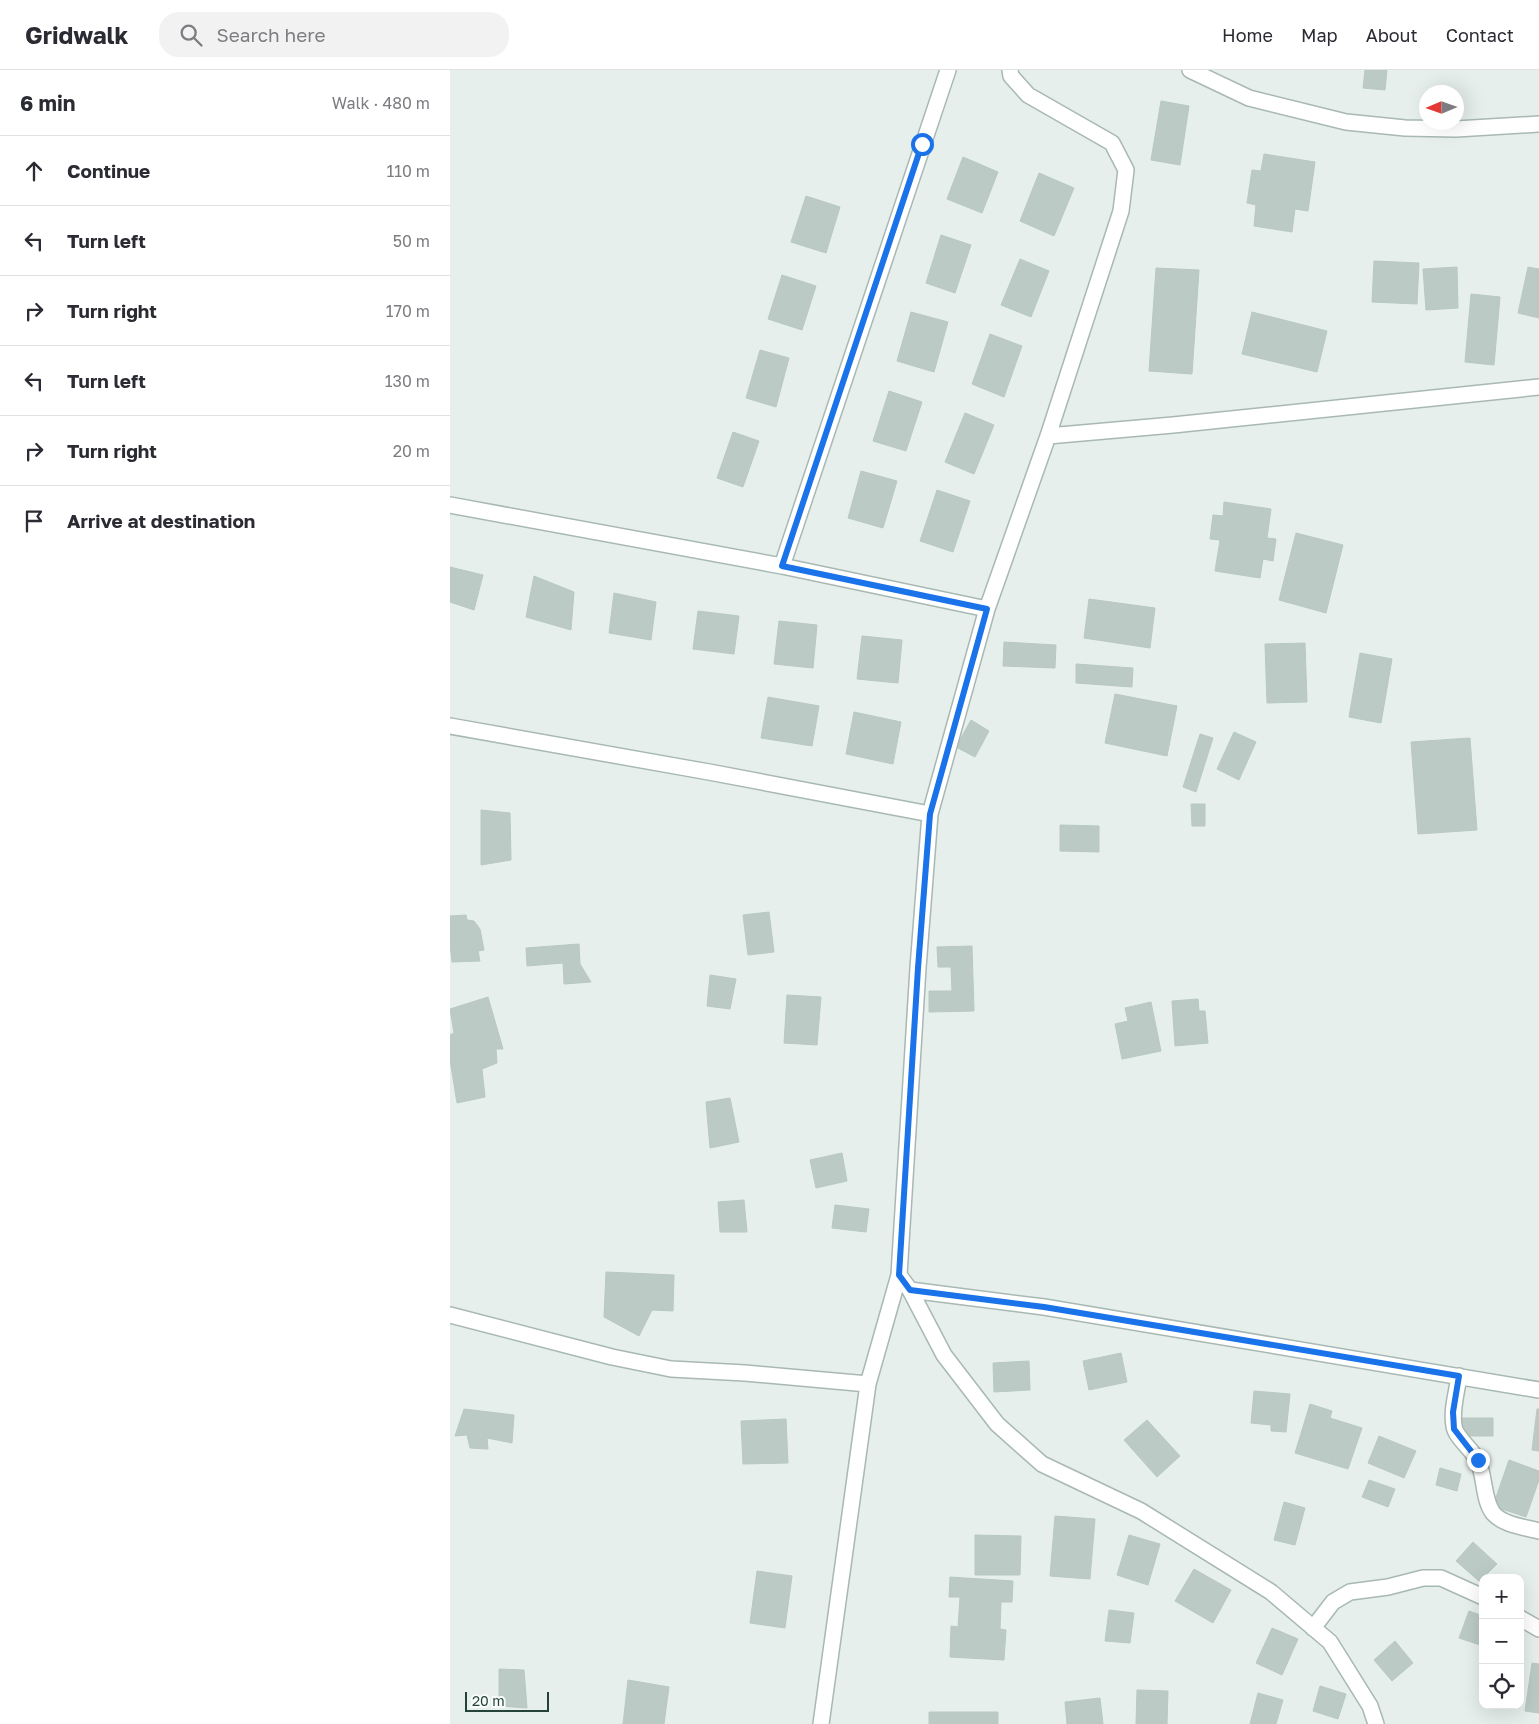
<!DOCTYPE html>
<meta charset="utf-8">
<style>
:root{--surface:#fff;--page:#f2f2f3;--text:#2b2b33;--muted:#7c7c81;--line:#e1e1e2}
body{margin:0;font-family:"Golos Text",sans-serif;background:var(--page);color:var(--text)}
.controls{position:absolute;right:15px;bottom:15px;display:grid;overflow:hidden;border-radius:10px;box-shadow:0 5px 20px #0002}
.controls button{width:45px;height:45px;display:grid;place-items:center;padding:0;border:0;border-bottom:1px solid var(--line);background:var(--surface);color:var(--text);font:25px sans-serif}
.compass{position:absolute;left:969px;top:15px;width:45px;height:45px;border-radius:50%;background:var(--surface);box-shadow:0 5px 20px #0002;rotate:268deg}
.scale{position:absolute;left:15px;bottom:12px;width:84px;box-sizing:border-box;padding-left:5px;border:2px solid #24423a;border-top:0;font-size:14px;line-height:18px;white-space:nowrap;color:#24423a;-webkit-text-stroke:4px #f7fbf9;paint-order:stroke}
.stop{position:absolute;width:15px;height:15px;margin:-11px;border:4px solid #1a73e8;border-radius:50%;background:#fff}
.stop.end{background:#1a73e8;border-color:#fff;box-shadow:0 1px 5px #0008}
.list{margin:0;padding:0;list-style:none}
h2{display:flex;justify-content:space-between;align-items:center;height:65px;margin:0;padding:0 20px;font-size:21px}
h2 small{font-size:16px;font-weight:400;color:var(--muted)}
.list li{display:grid;grid-template-columns:32px 1fr auto;gap:15px;align-items:center;box-sizing:border-box;height:70px;padding:0 20px;border-top:1px solid var(--line)}
.list b{display:block;font-size:19px;white-space:nowrap}
.list em{font-size:16px;font-style:normal;color:var(--muted)}
.icon{flex:none;width:28px;height:28px;fill:none;stroke:currentColor;stroke-width:2;stroke-linecap:round;stroke-linejoin:round}
.map{position:relative;flex:none;width:1089px;height:1654px;overflow:hidden}
header{display:flex;align-items:center;gap:30px;box-sizing:border-box;height:70px;padding:0 25px;background:var(--surface);border-bottom:1px solid var(--line)}
header strong{font-size:24px}
nav{display:flex;gap:28px;margin-inline-start:auto;font-size:18px}
.search{width:350px;height:45px;background:var(--page);display:flex;align-items:center;gap:12px;box-sizing:border-box;padding:0 18px;border-radius:20px;color:var(--muted);font-size:19px}
main{display:flex}
aside{flex:1;background:var(--surface)}
.map>svg:first-child{display:block}
</style>
<header>
<strong>Gridwalk</strong>
<div class="search"><svg class="icon" aria-label="search" viewBox="0 0 24 24"><circle cx="10" cy="10" r="6"/><path d="M15 15l6 6"/></svg>Search here</div>
<nav><a>Home</a><a>Map</a><a>About</a><a>Contact</a></nav>
</header>
<main>
<aside>
<h2>6 min<small>Walk · 480 m</small></h2>
<ul class="list">
<li><svg class="icon" aria-label="ahead" viewBox="0 0 24 24"><path d="M12 20V5M6 11l6-6 6 6"/></svg><div><b>Continue</b></div><em>110 m</em></li>
<li><svg class="icon" aria-label="left" viewBox="0 0 24 24"><path d="M17 20v-9H6M10 6l-5 5 5 5"/></svg><div><b>Turn left</b></div><em>50 m</em></li>
<li><svg class="icon" aria-label="right" viewBox="0 0 24 24"><path d="M7 20v-9h11M14 6l5 5-5 5"/></svg><div><b>Turn right</b></div><em>170 m</em></li>
<li><svg class="icon" aria-label="left" viewBox="0 0 24 24"><path d="M17 20v-9H6M10 6l-5 5 5 5"/></svg><div><b>Turn left</b></div><em>130 m</em></li>
<li><svg class="icon" aria-label="right" viewBox="0 0 24 24"><path d="M7 20v-9h11M14 6l5 5-5 5"/></svg><div><b>Turn right</b></div><em>20 m</em></li>
<li><svg class="icon" aria-label="arrive" viewBox="0 0 24 24"><path d="M6 21V4h12l-3 4 3 4H6"/></svg><div><b>Arrive at destination</b></div></li>
</ul>
</aside>
<div class="map">
<svg width="1089" height="1654" viewBox="0 0 1089 1654">
<rect width="100%" height="100%" fill="#e6efeb"/>
<path fill="#bbcac4" stroke="#b8c9c2" d="M915 0H937L935 20 913 18Z
M711 31 739 36 730 95 701 90Z
M814 84 865 92 858 141 845 139 842 162 804 156 806 135 797 133 802 100 811 101Z
M513 87 548 102 532 143 497 129Z
M589 103 624 118 604 166 570 151Z
M356 126 390 137 376 183 341 172Z
M491 165 521 175 505 223 476 213Z
M570 189 599 201 581 247 551 235Z
M924 191 969 193 967 234 922 232Z
M1007 197 1008 238 976 240 973 199Z
M1078 197 1089 199V248L1068 243Z
M706 198 749 200 742 304 699 301Z
M332 205 366 216 352 260 318 249Z
M1021 224 1050 227 1044 295 1015 292Z
M461 242 498 252 484 302 447 291Z
M802 242 877 261 867 302 792 284Z
M540 264 572 276 554 327 522 314Z
M310 280 339 288 326 337 296 328Z
M439 321 472 332 456 381 423 371Z
M515 343 544 355 524 404 495 392Z
M283 362 309 371 293 417 267 408Z
M411 401 447 411 433 458 398 448Z
M487 420 520 431 503 482 470 471Z
M774 432 821 439 817 468 826 469 823 491 813 489 810 508 765 501 770 470 760 469 763 445 773 446Z
M846 463 893 475 876 543 829 530Z
M0 497 33 505 24 540 0 532Z
M84 506 124 522 121 560 76 547Z
M164 523 206 532 201 570 159 563Z
M639 529 705 538 700 578 634 568Z
M248 541 289 546 284 584 243 579Z
M329 551 367 555 363 598 324 594Z
M412 566 452 570 448 613 407 609Z
M554 572 606 575 605 598 553 596Z
M855 573 857 632 817 633 815 574Z
M910 583 942 589 931 653 899 647Z
M626 594 683 598 682 617 626 613Z
M665 624 727 636 717 686 655 673Z
M318 627 369 636 362 676 311 668Z
M404 642 451 652 443 694 396 684Z
M521 650 539 661 525 687 506 677Z
M784 662 806 672 789 710 767 699Z
M750 664 763 668 746 722 733 717Z
M1020 668 1027 760 968 764 961 672Z
M741 734H755V756H742Z
M31 740 60 743 61 790 31 795Z
M610 755 649 756V782L610 781Z
M319 842 324 882 298 885 293 845Z
M16 845 17 850 24 851 30 859 34 880 28 881 30 891 2 892 0 874V846Z
M129 874 130 894 141 912 114 914 113 893 77 896 76 878Z
M522 876 524 941 479 942V921H502L501 897H488L487 877Z
M260 905 286 909 280 939 257 936Z
M337 925 371 927 367 975 334 973Z
M38 927 53 979H46L47 993 32 999 35 1027 7 1033 0 990V965L4 963 0 939Z
M748 929 749 941H755L758 973 725 976 722 931Z
M701 932 711 981 672 989 665 954 678 951 675 938Z
M280 1028 289 1072 260 1078 256 1032Z
M392 1083 397 1111 366 1118 360 1090Z
M294 1130 297 1162H270L268 1132Z
M385 1135 419 1139 416 1162 382 1158Z
M156 1202 224 1205 223 1241 202 1240 189 1266 154 1247Z
M671 1283 677 1312 639 1320 633 1291Z
M579 1291 580 1320 544 1322 543 1293Z
M804 1321 840 1324 836 1362 821 1361V1355L801 1353Z
M860 1334 882 1341 880 1348 912 1358 898 1399 845 1383Z
M14 1339 64 1345 62 1373 37 1368 38 1379 20 1378 17 1365 5 1366Z
M1087 1339H1089V1381L1082 1380Z
M1012 1348H1043V1366H1011Z
M336 1349 338 1393 293 1394 291 1351Z
M697 1350 730 1386 707 1407 674 1370Z
M929 1366 966 1381 954 1408 918 1393Z
M1059 1390 1089 1401V1410L1076 1447 1043 1436Z
M990 1398 1011 1404 1007 1421 986 1415Z
M919 1410 945 1419 938 1437 912 1427Z
M834 1432 855 1438 845 1475 824 1470Z
M605 1446 645 1449 640 1509 600 1506Z
M525 1465 571 1466 570 1505H525Z
M679 1465 710 1474 698 1515 667 1505Z
M1023 1472 1047 1494 1033 1508 1030 1512 1006 1491Z
M744 1499 781 1520 763 1553 725 1531Z
M307 1501 342 1506 335 1558 300 1553Z
M500 1507 563 1511 562 1532H551L550 1559 556 1560 554 1590 500 1587 501 1556 508 1557 510 1527H499Z
M659 1540 684 1543 680 1573 655 1571Z
M1019 1541 1033 1546V1567L1030 1575 1009 1568Z
M822 1558 848 1569 832 1605 806 1593Z
M945 1571 963 1593 942 1611 924 1590Z
M1082 1593 1089 1594V1643L1075 1641Z
M49 1599 74 1600 77 1638 49 1636Z
M178 1610 219 1617 214 1654H173Z
M870 1616 896 1624 888 1649 863 1641Z
M687 1620 718 1621 717 1654H686Z
M808 1623 833 1630 826 1654H800Z
M650 1628 653 1654H617L615 1632Z
M479 1642H548V1654H479Z"/>
<g fill="none" stroke-linecap="round" stroke-linejoin="round">
<g stroke="#a8b8b2" stroke-width="18">
<path id="street" d="M740 0 799 28 896 52 955 58 1006 59 1089 54
M598 366 723 355 1089 317
M0 435 332 496 537 539
M332 496 498 0
M0 656 259 702 480 744
M449 1205 460 1220 494 1285 547 1354 592 1394 691 1441 821 1522 880 1572 920 1636 926 1654
M460 1220 594 1237 1089 1320
M0 1245 162 1287 221 1299 295 1303 418 1314
M1009 1306C1007 1322 1001 1340 1004 1356 1005 1367 1023 1380 1028 1391 1035 1406 1033 1430 1043 1443 1053 1455 1074 1457 1089 1461
M1070 1548 1089 1559
M863 1558 883 1532 900 1522 938 1517 973 1508H991L1033 1527
M371 1654 418 1314 449 1205 468 898 480 744 537 539 598 366 671 141 676 100 662 73 578 25 561 6 560 0"/>
</g>
<use href="#street" stroke="#fff" stroke-width="15"/>
</g>
<g fill="none" stroke-linecap="round" stroke-linejoin="round">
<path stroke="#1a73e8" stroke-width="6" d="M472 74 332 496 537 539 480 744 468 898 449 1205 460 1220 594 1237 1009 1306 1003 1342 1004 1359 1028 1390"/>
</g>
</svg>
<div class="controls">
<button>+</button>
<button>−</button>
<button><svg class="icon" aria-label="locate" viewBox="0 0 24 24"><circle cx="12" cy="12" r="6"/><path d="M12 2v4M12 18v4M2 12h4M18 12h4"/></svg></button>
</div>
<svg class="compass" viewBox="-18 -18 36 36"><path d="M0-13l5 13h-10z" fill="#e53935"/><path d="M0 13l5-13h-10z" fill="#7c7c81"/></svg>
<div class="scale">20 m</div>
<div class="stop" style="left:472px;top:74px"></div>
<div class="stop end" style="left:1028px;top:1390px"></div>
</div>
</main>
